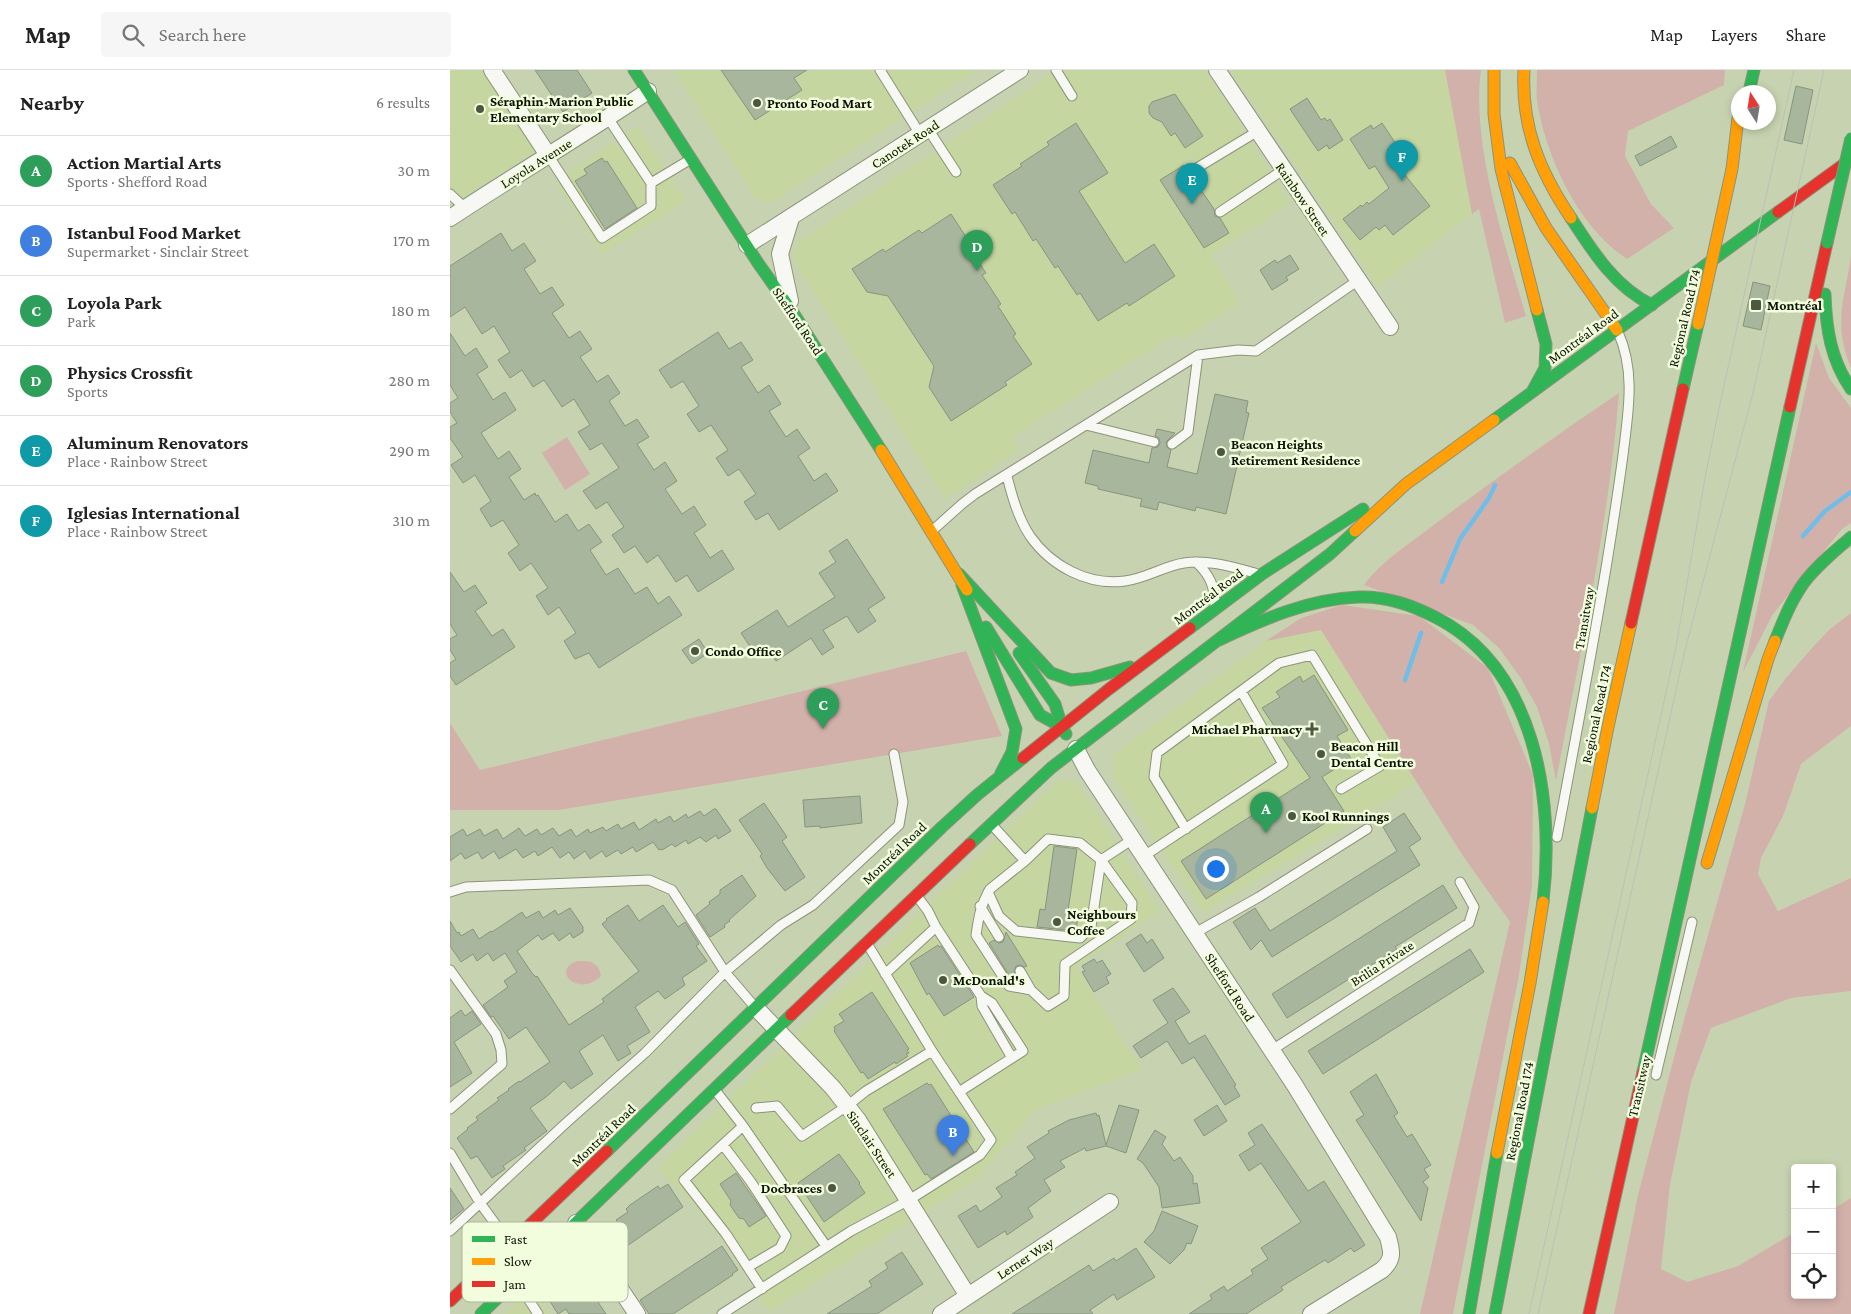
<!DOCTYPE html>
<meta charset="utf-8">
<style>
:root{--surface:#fff;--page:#f6f6f6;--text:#222;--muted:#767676;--line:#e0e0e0;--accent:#2563eb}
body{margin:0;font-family:"Crimson Pro",serif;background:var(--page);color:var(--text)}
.controls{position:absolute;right:15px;bottom:15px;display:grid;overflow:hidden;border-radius:5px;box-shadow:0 2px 8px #0003}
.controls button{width:45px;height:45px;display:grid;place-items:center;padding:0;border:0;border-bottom:1px solid var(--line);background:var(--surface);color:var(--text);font:25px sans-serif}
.compass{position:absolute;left:1281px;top:15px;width:45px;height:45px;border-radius:50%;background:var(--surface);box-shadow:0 2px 8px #0003;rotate:348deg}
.you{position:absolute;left:765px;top:798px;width:18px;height:18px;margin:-12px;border:4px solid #fff;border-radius:50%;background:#1a73e8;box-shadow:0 0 0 8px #1a73e833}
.badge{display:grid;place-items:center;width:32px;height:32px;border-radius:50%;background:var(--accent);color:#fff;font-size:16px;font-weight:700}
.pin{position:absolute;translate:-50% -41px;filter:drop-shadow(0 1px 2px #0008)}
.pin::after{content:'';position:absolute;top:26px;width:18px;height:15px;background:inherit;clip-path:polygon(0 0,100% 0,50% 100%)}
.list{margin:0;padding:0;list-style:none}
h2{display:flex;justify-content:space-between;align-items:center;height:65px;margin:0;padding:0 20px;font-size:21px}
h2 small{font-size:16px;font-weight:400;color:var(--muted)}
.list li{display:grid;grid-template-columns:32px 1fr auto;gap:15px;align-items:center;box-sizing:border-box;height:70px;padding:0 20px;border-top:1px solid var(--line)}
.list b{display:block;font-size:19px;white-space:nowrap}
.list p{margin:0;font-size:16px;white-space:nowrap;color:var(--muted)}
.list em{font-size:16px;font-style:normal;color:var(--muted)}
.icon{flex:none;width:28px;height:28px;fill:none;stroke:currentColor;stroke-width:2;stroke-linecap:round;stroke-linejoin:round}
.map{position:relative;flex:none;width:1401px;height:1244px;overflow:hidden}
header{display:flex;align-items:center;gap:30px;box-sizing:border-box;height:70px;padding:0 25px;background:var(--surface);border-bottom:1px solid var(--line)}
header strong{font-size:24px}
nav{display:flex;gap:28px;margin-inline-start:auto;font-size:18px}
.search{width:350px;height:45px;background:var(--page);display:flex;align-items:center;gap:12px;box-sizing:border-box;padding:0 18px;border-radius:5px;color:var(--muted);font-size:19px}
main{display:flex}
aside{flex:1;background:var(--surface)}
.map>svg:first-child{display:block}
</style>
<header>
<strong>Map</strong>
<div class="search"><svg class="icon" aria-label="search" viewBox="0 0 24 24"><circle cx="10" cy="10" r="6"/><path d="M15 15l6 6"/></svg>Search here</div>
<nav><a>Map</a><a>Layers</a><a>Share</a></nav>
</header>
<main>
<aside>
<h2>Nearby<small>6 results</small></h2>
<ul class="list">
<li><span class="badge" style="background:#2e9e5b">A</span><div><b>Action Martial Arts</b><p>Sports · Shefford Road</p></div><em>30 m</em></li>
<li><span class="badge" style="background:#3f7fe0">B</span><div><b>Istanbul Food Market</b><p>Supermarket · Sinclair Street</p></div><em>170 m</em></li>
<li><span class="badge" style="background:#2e9e5b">C</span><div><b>Loyola Park</b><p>Park</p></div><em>180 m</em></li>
<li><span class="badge" style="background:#2e9e5b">D</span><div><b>Physics Crossfit</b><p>Sports</p></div><em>280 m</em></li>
<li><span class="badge" style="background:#0f9aa8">E</span><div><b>Aluminum Renovators</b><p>Place · Rainbow Street</p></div><em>290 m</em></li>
<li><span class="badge" style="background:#0f9aa8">F</span><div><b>Iglesias International</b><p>Place · Rainbow Street</p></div><em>310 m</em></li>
</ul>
</aside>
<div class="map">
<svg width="1401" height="1244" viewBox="0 0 1401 1244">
<rect width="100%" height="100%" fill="#c7d3b0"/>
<path fill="#c5d6a1" d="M0 0H34L88 79 0 136Z
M223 0H528L322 132 306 129Z
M607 0H755L841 134 761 185 790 233 732 270 727 263 562 367 570 379 495 429 344 191 346 173Z
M781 0H995L1022 144 928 217Z
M188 56 236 131 152 184 105 111Z
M871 560 968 712 753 843 663 708 665 683 816 571Z
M609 710 627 712 710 841 626 897 693 1000 585 1040 529 1107 319 1242 301 1211 271 1169 238 1129 207 1099 487 826Z
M82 1217 100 1244H55Z"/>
<path fill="#d3b1ab" d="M995 0H1031C1021 75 1055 174 1076 246L1055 253 1029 139 1022 144Z
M1087 0H1275L1274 15 1178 61 1175 86 1201 134 1224 158 1177 189C1128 157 1096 87 1087 31 1086 21 1087 10 1087 0Z
M1401 187V298C1383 255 1394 230 1401 187Z
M1366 273 1379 308 1401 338V453L1392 459 1323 544 1293 602Z
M1169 323C1159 454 1130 583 1106 711L1099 674 1087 637 1070 607 1049 578 1023 555 914 515C933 489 964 471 989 451 1048 407 1108 364 1169 323Z
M117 367 140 404 115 420 92 383Z
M892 535 969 546 1038 598 1083 705 1082 815 1069 905 1003 1244H970L1060 852 1013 786 871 560 816 571 851 548Z
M1401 543V656L1351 694 1333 746 1311 788 1308 804 1328 841 1401 808V921L1341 928 1261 958 1241 1012 1220 1115 1211 1199 1237 1212 1288 1196 1345 1162V1225H1382V1140L1401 1128V1244H1164L1188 1125 1232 957 1295 734 1319 631 1336 608 1362 578 1380 559Z
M516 581 552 666 109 740H0V653L30 700Z
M127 891C140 891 148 891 151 906 129 928 100 901 127 891Z"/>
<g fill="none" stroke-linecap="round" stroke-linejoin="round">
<path stroke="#70bde7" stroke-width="4.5" d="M1353 466 1375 441 1401 422
M992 512 1010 469 1039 428 1045 415
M955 610 971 563"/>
</g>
<path fill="#a8b69d" stroke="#88957d" d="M85 0H127L142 23 113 42Z
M271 0H357L344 8 352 20 305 50Z
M1346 16 1363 20 1352 74 1334 70Z
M725 24 753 66 735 78 725 63 721 66 712 52 703 48 699 43V36L702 32Z
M857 28 871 50 875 48 877 51 880 49 893 70 879 79 877 75 868 81 840 39Z
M626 53 658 103 629 121 675 193 704 174 725 206 679 236 677 233 648 251 630 223 627 225 608 196 605 198 586 169 583 171 565 142 562 144 543 115 572 96 570 94 599 75 597 72Z
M932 53 946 74 937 80 954 106 955 105 980 136 943 165 935 155 929 160 926 157 910 170 893 149 911 135 912 137 917 132 919 134 939 118 925 96 919 99 900 69 921 55 923 59Z
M1221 66 1227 77 1190 96 1185 86Z
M152 88 155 92 157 91 187 138 155 159 125 111 137 104 134 99Z
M734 95 737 105 742 107 764 139 765 146 770 148 779 163 754 178 710 110Z
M501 144 520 173 517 175 536 203 532 205 551 234 548 236 566 264 563 266 582 294 555 312 557 315 501 351 479 317 484 296 438 226 417 222 402 199 433 179 435 182 469 160 472 163Z
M51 163 62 181 74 173 86 191 74 199 90 224 102 217 114 235 102 243 119 268 130 261 142 279 130 287 147 312 158 305 170 323 159 331 175 356 187 349 199 367 187 374 204 400 215 392 227 411 215 419 232 444 244 436 256 455 244 463 260 488 272 480 284 499 248 522 237 505 226 512 208 485 197 493 185 476 174 483 162 465 174 457 157 432 146 439 133 421 169 398 152 373 140 380 128 362 140 355 124 329 112 337 94 310 83 317 72 300 60 308 48 290 60 282 44 256 32 264 15 237 0 247V196Z
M840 185 849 199 836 207 838 210 822 220 810 200 825 190 827 193Z
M1303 212 1320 216 1311 260 1293 256Z
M268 262 279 279 291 272 303 290 291 297 308 323 319 315 331 334 319 341 336 367 347 359 360 378 348 386 364 411 376 403 388 421 329 460 318 443 306 450 294 432 306 424 289 399 278 406 266 388 278 380 261 355 249 362 237 344 249 336 233 311 221 318 209 300Z
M0 263 15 286 26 278 38 297 27 304 43 330 55 322 66 340 31 363 48 389 59 381 71 399 59 407 74 430 85 423 86 426 88 425 105 452 117 444 128 461 139 454 152 472 140 480 156 505 168 498 185 524 197 517 208 534 219 526 232 545 149 598 139 583 125 589 114 571 126 563 109 537 98 545 86 526 98 518 81 493 70 501 58 483 69 475 53 450 41 457 30 439 41 431 25 405 13 413 1 395 13 387 0 368V357L7 353 0 342V333L8 328 0 315Z
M765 324 798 331 796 342 799 343 776 444 746 437 745 441 709 432 707 440 690 436 692 429 648 419V416L635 413 643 380 699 393 702 378 708 377 710 373 709 368 705 366 707 359 725 363 716 372 717 377 721 380 717 397 747 404Z
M397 469 435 528 418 539 426 551 408 563 397 546 373 560 384 577 372 585 361 568 326 591 315 574 303 581 291 563 327 540 338 557 385 527 369 503 386 492 379 481Z
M0 502 14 522 25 515 37 533 25 541 42 566 53 559 65 577 6 615 0 606V593L6 589 0 580V569L7 565 0 554Z
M249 569 258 583 242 594 232 580Z
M864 605 898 660 887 666 901 689 872 707 894 741 756 829 731 791 860 708 812 638 830 627 826 622 850 606 853 612Z
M410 726 412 753 370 758V756L355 757 353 730Z
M314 733 337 767 332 771 355 807 335 821 317 798 310 786 312 784 289 750Z
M264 739H266L281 761 268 769 266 765 256 772 250 767 238 774 236 770 225 777 222 774 212 780 211 779 209 780 203 772 188 781 186 782 183 777 171 784 168 780 156 787 152 781 140 789 135 781 124 789 119 782 110 788 102 777 88 786 85 781 73 788 66 779 49 789 44 781 32 789 28 782 15 789 11 783 0 791V767L13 759 17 766 30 759 34 766 47 759 53 769 69 758 75 766 87 759 91 765 103 758 109 766 121 759 126 767 138 759 140 763 153 757 156 761 168 754 171 759 184 752 189 760 206 749 208 753 220 746 224 752 236 744 238 748 250 741 254 746Z
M954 743 971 769 959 777 970 795 822 887 811 870 801 880 783 852 805 838 820 861 947 781 933 757Z
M604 776 627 779 618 841 623 842 622 844H628L626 861 587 857 590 839 595 840Z
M292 805 306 826 279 850 280 851 274 855 275 857 260 867 246 845 260 834 259 832 270 824V820Z
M993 815 1007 838 945 877 947 879 837 948 822 924Z
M178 835 189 851 213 835 228 857 235 852 249 874 246 876 257 891 232 908 235 915 215 929 208 921 185 937 200 962 177 976 181 983 168 991 153 965 129 981 143 1004 121 1019 114 1011 96 1027 80 1038 97 1061 74 1078 76 1080 53 1096 55 1099 42 1108 27 1086 21 1089 7 1068 18 1059 17 1058 28 1050 26 1047 49 1030 47 1028 59 1020 58 1019 69 1011 70 1012 100 992 76 957 59 969 43 946 41 947 33 935 58 917 54 911 67 902 55 883 43 891 38 883 27 891 23 884 11 892 0 876V851L7 863 9 862 11 866 23 859 29 869 41 861 42 862 72 842 76 848 89 841 93 848 105 840 108 845 120 838 133 857V862L125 867 123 868 120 863 109 871 103 863 92 870 88 865 67 881 82 903 86 907 87 906 119 955 154 932 152 929 189 901 152 854 157 850 156 849Z
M556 862 577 896 575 897 570 895 566 896 564 901 565 904 560 907 539 873 544 870 549 873 553 872Z
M691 864 697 873 702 869 714 888 694 902 676 874Z
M488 875 489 877 491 876 524 927 494 946 479 923 477 925 460 893Z
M1020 879 1034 902 873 1004 858 981Z
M644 889 647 893 652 890 661 904 656 907 659 913 644 922 632 902 635 901 632 896Z
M723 918 740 942 725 951 739 974 755 965 786 1015 784 1016 790 1026 775 1035 744 987 732 994 717 971 691 988 683 976 718 953 703 930Z
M422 922 459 979 457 980 459 983 456 984 458 986 446 994 445 992 418 1009 413 1002 411 1003 384 961 385 960 384 957 394 951 389 944Z
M11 940 15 946 22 941 31 954 4 972 22 1003 0 1017V948Z
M926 1004 948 1043 944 1046 957 1067 962 1064 981 1095 974 1099 979 1107 973 1112 978 1118 971 1151 906 1050 914 1045 900 1022Z
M477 1013 479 1015 481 1014 524 1082 481 1109 477 1104 475 1105 433 1039Z
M669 1035 689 1040 676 1083 656 1076 636 1081 635 1078 610 1091 615 1097 594 1110 601 1121 578 1138 583 1147 557 1165 555 1161 528 1178 508 1146 526 1135 530 1142 552 1127 546 1118 567 1105 565 1102 585 1088 577 1077 599 1063 598 1061 619 1050 646 1043 647 1046 649 1045 656 1075Z
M767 1035 777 1051 754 1066 744 1050Z
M812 1054 858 1121 874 1111 915 1175 904 1182 901 1178 878 1193 875 1190 831 1217 833 1220 796 1244H739L762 1229 760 1225 774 1216 777 1221 803 1204 801 1200 818 1189 811 1178 851 1152 811 1093 799 1101 789 1085 805 1075 798 1063Z
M705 1060 716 1067 712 1074 724 1091 730 1087 743 1106V1114L747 1113 750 1133 712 1138 709 1117 693 1093 687 1089Z
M389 1084 410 1113 409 1114 415 1123 374 1152 348 1113Z
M286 1103 316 1146 299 1157 294 1149 289 1148 280 1135 281 1131 270 1114Z
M218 1114 233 1137 167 1183 155 1164 169 1154 166 1150 178 1142 176 1139 180 1135 208 1116 210 1119Z
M0 1118 14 1139 0 1150Z
M712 1141 748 1156 741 1174 737 1173 734 1180 720 1194 694 1172 704 1161Z
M272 1176 288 1200 282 1204 283 1205 223 1244H199L190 1230Z
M686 1178 705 1207 667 1230 664 1224 640 1240 643 1244H562L639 1195 643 1201 664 1188 666 1191Z
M452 1182 473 1214 427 1244H377L422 1216 419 1211 438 1198 435 1193Z
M128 1192 144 1218 140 1220 156 1244H119L116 1239 108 1244 94 1222 101 1216 99 1213Z"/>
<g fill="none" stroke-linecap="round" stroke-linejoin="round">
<g stroke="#8b9479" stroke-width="11">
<path id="lane" d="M430 0 470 64
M606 0 622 26
M158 48 201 113 241 89
M478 59 506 102
M98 85 152 168 201 136V113
M742 101 808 61
M0 124 15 138
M770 142 833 100
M636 355 704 372
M722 374 738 362 748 285
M557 406C562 426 568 448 580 466 601 496 638 516 675 511 697 508 714 496 734 493 756 489 783 497 805 503
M483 460 512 434 525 424 748 285 788 280 806 281 907 211
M746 492C760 505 765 517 765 535
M543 756 575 791 598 769 630 773 651 790 683 769
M736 759 704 707 707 683 791 621
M1107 767C1124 677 1141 588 1156 498 1162 461 1168 423 1173 385 1178 343 1186 302 1168 262
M694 786 833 694 791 621 829 593 862 585 930 696 891 719
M0 822 16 817 199 810 222 820 275 902 304 936
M538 822 549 846 566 861 630 868 641 857 651 790 682 833 681 849 615 894 614 926 598 936 581 920 559 916 526 865C529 845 530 837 540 819L575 791
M467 826 478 841 486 857 531 926 542 933 573 981 509 1022
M530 836 549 867
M745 863 809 827 917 759
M0 900 46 964 51 980 52 994 0 1039
M570 901 581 920
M435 904 486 857
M531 926 532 936 562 988
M822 980 1019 853 1024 837 1010 812
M1206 1005 1242 852
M265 1020 293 1056 234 1110 276 1164 312 1219
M306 1038 327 1036 352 1066 397 1036 416 1021 482 981
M293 1056 376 1176
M273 1075 301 1112 336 1166 330 1178 298 1197
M0 1083 30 1133 77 1197
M0 1161 116 1053 195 983 275 902 331 855 363 835 449 755 453 732 444 684
M68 1213 88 1244
M272 1244 401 1161 459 1130 530 1085 541 1070 482 981 418 875"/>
</g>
<g stroke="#8b9479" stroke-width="18">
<path id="street" d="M42 0 98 85
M767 0 940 257
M0 148C65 105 133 65 198 21
M297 175 570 0
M340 231 330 184 341 148
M626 679 637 700 844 1014 938 1167C942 1182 944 1189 932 1200L861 1244
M306 938 383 1018 408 1050 518 1226
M126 1153 187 1244
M491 1244 660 1132"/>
</g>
<g stroke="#8b9479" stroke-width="13">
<path id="fast" d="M184 0 308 193 342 241 431 380
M1299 22 1304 0
M1121 148C1143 182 1165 217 1202 235
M1375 224C1376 259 1381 290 1401 319
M1233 319 1248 254
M1083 320 1095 298 1096 274 1087 240
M1044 350 1328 142
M509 504 601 603 621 610 641 608 680 597
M512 515 566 659 562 682 551 703
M536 557 590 645 612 657
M740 558 812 504 913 439
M769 570C814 549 858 529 909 527 935 526 962 535 985 547 1086 598 1105 730 1093 832
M1325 571C1333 551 1341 531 1353 514 1366 496 1384 482 1401 467
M569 583 605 634 612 657 616 664
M520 774 601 698 880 484 905 461
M1193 1002 1340 337
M157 1081 492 757 527 725 573 688
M31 1244 341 945
M1019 1244 1047 1083
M1045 1244 1142 738"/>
</g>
<g stroke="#8b9479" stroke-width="13">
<path id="slow" d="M1044 0V44L1051 99 1087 240
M1074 0C1071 57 1090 102 1121 148
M1060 93 1096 158 1167 260
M1282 99 1288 48
M431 380 517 520
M905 461 956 414 1044 350
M1142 738 1158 657 1181 553
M1257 793 1318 589 1325 571
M1047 1083 1080 913 1093 832"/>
</g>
<g stroke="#8b9479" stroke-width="13">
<path id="jam" d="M1328 142 1401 89
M1340 337 1377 173
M1181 553 1233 319
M573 688 659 619 740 558
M341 945 520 774
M0 1231 157 1081
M1139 1244 1193 1002"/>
</g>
<use href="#lane" stroke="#f7f8f3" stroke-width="9"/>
<use href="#street" stroke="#f7f8f3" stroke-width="16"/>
<use href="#fast" stroke="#30b455" stroke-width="11"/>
<use href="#slow" stroke="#ff9f0a" stroke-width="11"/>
<use href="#jam" stroke="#e5322d" stroke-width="11"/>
<path stroke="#bcbfb6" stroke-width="1" d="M1079 1244 1226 577 1255 408 1269 338 1344 0
M1088 1244 1235 580 1303 323 1374 0"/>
<g stroke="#8b9479" stroke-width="13" stroke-linecap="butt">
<path id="fast-bridge" d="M1377 173 1401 68"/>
</g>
<g stroke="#8b9479" stroke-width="13" stroke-linecap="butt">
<path id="slow-bridge" d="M1248 254 1282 99"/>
</g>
<use href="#fast-bridge" stroke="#30b455" stroke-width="11"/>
<use href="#slow-bridge" stroke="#ff9f0a" stroke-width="11"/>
</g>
<g fill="#4d563e" stroke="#f2fdde" stroke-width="2">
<circle cx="307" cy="33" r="5"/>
<circle cx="30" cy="39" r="5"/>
<rect x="1300" y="229" width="12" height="12" rx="2.5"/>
<circle cx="771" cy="382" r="5"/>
<circle cx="245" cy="581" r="5"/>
<path d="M859.5 651.5h5v5h5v5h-5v5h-5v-5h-5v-5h5z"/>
<circle cx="871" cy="684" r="5"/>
<circle cx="842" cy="746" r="5"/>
<circle cx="607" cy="852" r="5"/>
<circle cx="493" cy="910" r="5"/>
<circle cx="382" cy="1118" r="5"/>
</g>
<g text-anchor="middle" stroke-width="5" stroke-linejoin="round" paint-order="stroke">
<g font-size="14" font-weight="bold" fill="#0c1200" stroke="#f2fdde" text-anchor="start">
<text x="40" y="36">Séraphin-Marion Public<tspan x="40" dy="16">Elementary School</tspan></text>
<text x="317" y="38">Pronto Food Mart</text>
<text x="1317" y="240">Montréal</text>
<text x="781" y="379">Beacon Heights<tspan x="781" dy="16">Retirement Residence</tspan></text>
<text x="255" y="586">Condo Office</text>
<text x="852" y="664" text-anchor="end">Michael Pharmacy</text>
<text x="881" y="681">Beacon Hill<tspan x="881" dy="16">Dental Centre</tspan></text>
<text x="852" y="751">Kool Runnings</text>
<text x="617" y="849">Neighbours<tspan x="617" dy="16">Coffee</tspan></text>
<text x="503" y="915">McDonald's</text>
<text x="372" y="1123" text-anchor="end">Docbraces</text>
</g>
<g font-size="14" fill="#0c1200" stroke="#f2fdde">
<text transform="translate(455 74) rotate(-33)" y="5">Canotek Road</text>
<text transform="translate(86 93) rotate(-32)" y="5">Loyola Avenue</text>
<text transform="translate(853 129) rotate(56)" y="5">Rainbow Street</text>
<text transform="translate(1234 248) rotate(-77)" y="5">Regional Road 174</text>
<text transform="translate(348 251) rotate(56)" y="5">Shefford Road</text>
<text transform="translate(1133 266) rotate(-36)" y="5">Montréal Road</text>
<text transform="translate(758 526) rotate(-37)" y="5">Montréal Road</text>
<text transform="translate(1134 548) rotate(-80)" y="5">Transitway</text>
<text transform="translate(1146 644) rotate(-78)" y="5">Regional Road 174</text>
<text transform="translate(444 783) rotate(-44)" y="5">Montréal Road</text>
<text transform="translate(932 893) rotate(-33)" y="5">Brilia Private</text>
<text transform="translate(780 917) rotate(57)" y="5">Shefford Road</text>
<text transform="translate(1189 1016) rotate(-77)" y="5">Transitway</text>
<text transform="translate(1069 1041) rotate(-79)" y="5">Regional Road 174</text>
<text transform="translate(153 1065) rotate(-44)" y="5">Montréal Road</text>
<text transform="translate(422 1074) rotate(56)" y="5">Sinclair Street</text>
<text transform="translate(575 1188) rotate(-33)" y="5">Lerner Way</text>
</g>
</g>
<rect x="12" y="1152" width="166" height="80" rx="8" fill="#f2fdde" stroke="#adb69b" stroke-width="1"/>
<rect x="22" y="1166" width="23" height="6" fill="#30b455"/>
<rect x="22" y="1188" width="23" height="7" fill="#ff9f0a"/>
<rect x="22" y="1211" width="23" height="6" fill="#e5322d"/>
<g font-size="14" fill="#0c1200">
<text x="54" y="1174">Fast</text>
<text x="54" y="1196">Slow</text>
<text x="54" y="1219">Jam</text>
</g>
</svg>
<div class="controls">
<button>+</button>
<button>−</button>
<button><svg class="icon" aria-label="locate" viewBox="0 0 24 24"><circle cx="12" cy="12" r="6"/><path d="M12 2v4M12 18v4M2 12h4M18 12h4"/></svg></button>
</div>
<svg class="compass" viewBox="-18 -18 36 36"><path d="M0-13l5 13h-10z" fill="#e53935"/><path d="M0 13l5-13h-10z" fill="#767676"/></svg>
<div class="you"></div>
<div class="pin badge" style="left:816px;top:763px;background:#2e9e5b">A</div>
<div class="pin badge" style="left:503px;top:1086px;background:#3f7fe0">B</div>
<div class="pin badge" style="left:373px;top:659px;background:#2e9e5b">C</div>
<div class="pin badge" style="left:527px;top:201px;background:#2e9e5b">D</div>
<div class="pin badge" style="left:742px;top:134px;background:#0f9aa8">E</div>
<div class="pin badge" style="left:952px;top:111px;background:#0f9aa8">F</div>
</div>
</main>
